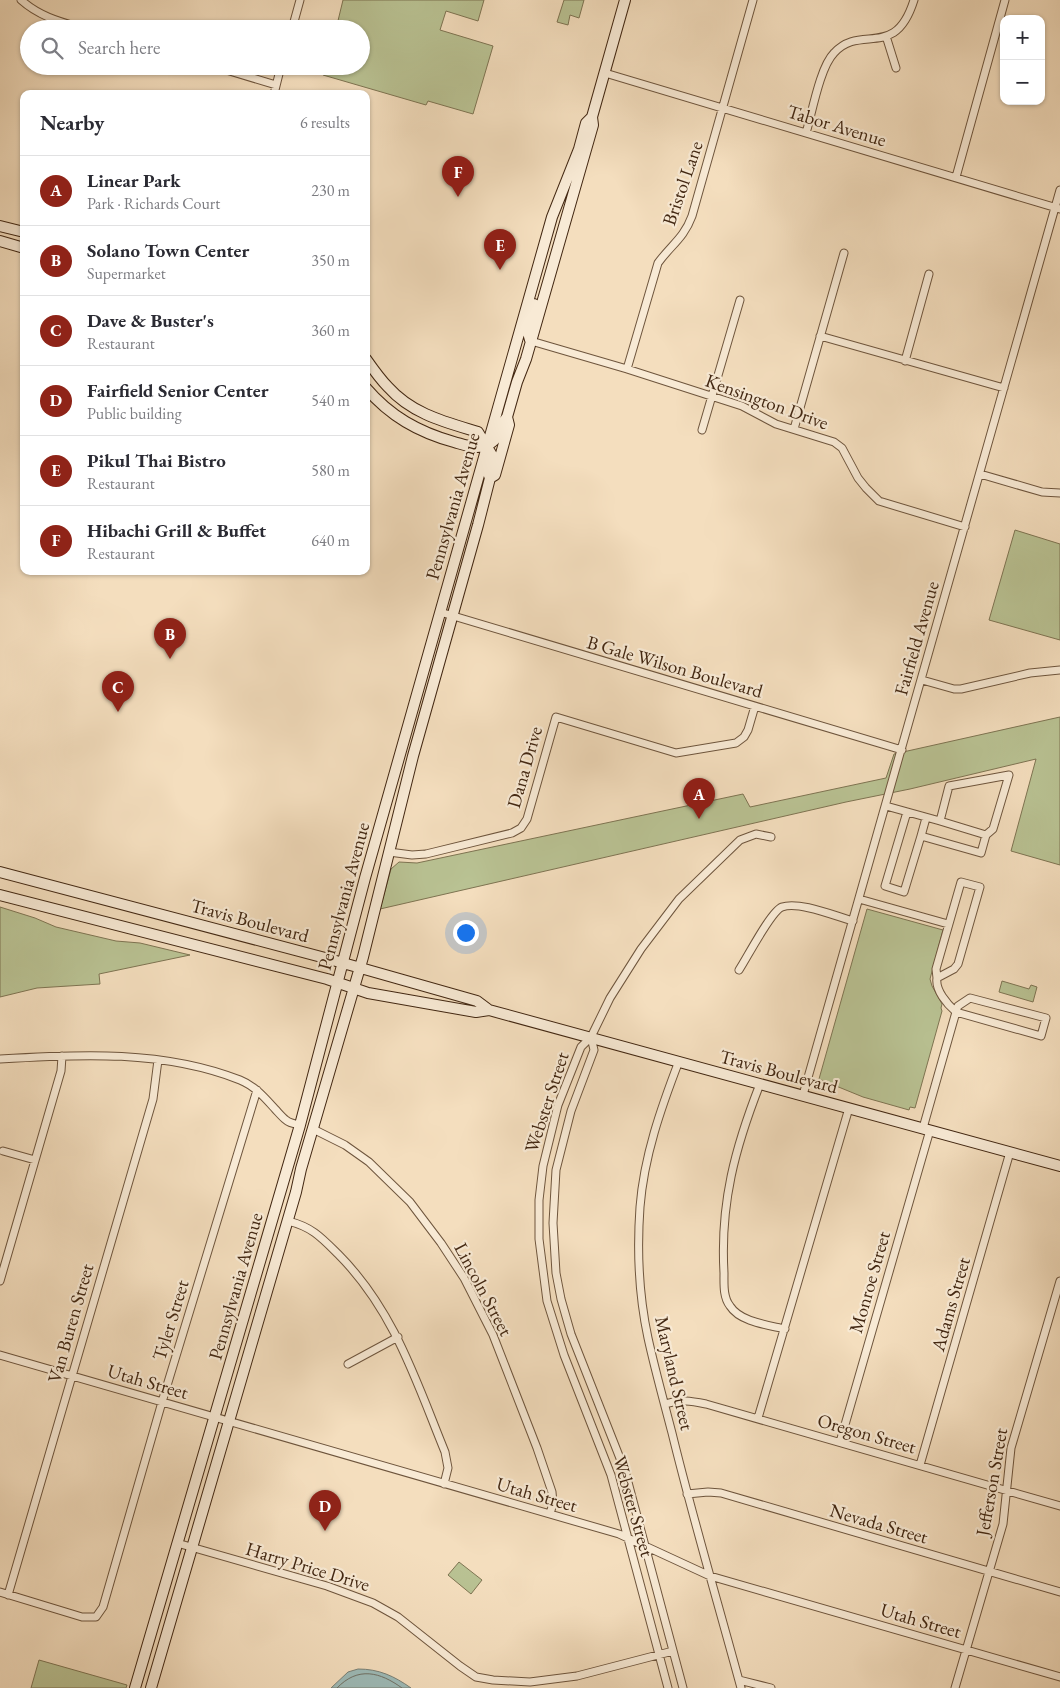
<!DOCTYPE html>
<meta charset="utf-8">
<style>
:root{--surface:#fff;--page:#f7f7f7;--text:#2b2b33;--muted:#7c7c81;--line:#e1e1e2;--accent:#8f2418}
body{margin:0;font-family:"EB Garamond",serif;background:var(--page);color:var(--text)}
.controls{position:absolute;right:15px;top:15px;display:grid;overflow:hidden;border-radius:10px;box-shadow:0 1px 4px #0004}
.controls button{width:45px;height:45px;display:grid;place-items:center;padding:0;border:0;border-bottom:1px solid var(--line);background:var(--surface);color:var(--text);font:25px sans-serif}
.you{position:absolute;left:465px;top:932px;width:18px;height:18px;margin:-12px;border:4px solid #fff;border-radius:50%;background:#1a73e8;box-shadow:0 0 0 8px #1a73e833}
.badge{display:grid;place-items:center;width:32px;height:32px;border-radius:50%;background:var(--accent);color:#fff;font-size:16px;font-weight:700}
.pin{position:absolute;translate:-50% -41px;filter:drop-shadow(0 1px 2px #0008)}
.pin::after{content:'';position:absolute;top:26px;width:18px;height:15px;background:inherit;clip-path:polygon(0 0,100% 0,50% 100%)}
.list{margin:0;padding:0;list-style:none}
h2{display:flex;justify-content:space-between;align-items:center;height:65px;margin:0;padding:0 20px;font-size:21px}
h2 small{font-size:16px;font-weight:400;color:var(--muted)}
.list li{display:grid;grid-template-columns:32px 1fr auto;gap:15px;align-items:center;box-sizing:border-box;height:70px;padding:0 20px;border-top:1px solid var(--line)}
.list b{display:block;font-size:19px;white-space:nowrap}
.list p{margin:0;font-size:16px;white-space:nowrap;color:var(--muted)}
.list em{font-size:16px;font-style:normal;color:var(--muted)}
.icon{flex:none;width:28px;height:28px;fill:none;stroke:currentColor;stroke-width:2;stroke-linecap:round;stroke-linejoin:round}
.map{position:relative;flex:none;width:1060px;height:1688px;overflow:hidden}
.search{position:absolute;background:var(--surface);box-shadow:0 1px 4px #0004;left:20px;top:20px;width:350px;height:55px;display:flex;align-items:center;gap:12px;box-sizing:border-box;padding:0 18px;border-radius:28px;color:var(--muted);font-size:19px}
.panel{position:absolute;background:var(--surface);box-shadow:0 1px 4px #0004;left:20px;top:90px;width:350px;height:485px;border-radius:10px}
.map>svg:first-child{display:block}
</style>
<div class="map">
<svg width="1060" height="1688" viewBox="0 0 1060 1688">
<rect width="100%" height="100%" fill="#f4debe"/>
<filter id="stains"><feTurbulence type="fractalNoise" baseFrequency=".004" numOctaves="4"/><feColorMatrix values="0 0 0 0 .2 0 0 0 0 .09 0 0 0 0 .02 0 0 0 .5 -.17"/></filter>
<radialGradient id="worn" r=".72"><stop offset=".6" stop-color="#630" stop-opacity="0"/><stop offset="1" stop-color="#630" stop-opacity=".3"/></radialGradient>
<path fill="#b9c293" stroke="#7e7452" d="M343 0H484L478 21 446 11 440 30 493 46 473 114 428 101 426 105 323 75 325 66H361V29H336Z
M564 0H584L579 18 570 15 568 25 557 22Z
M1015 530 1060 544V640L989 620Z
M1060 717V865L1011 851 1036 759 910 789 846 802 380 909 391 869 399 862 417 863 743 794 750 807 886 778 894 754Z
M0 907 35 918 56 927 116 941 140 943 190 955 99 974 100 984 37 988 0 997Z
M867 909 943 930 930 979 932 986 942 1004 941 1008 942 1011 915 1108 910 1107 909 1110 863 1097 819 1079Z
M1002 981 1029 989 1031 985 1037 987 1033 1002 999 992Z
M459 1562 482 1580 471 1594 448 1575Z
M39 1660 127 1685 126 1688H31Z"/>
<path fill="#9dbbb8" stroke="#798076" d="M358 1669C379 1669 394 1676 411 1688H331L348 1672Z"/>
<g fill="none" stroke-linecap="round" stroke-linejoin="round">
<path stroke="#707165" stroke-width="1" d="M337 1688C358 1666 380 1672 402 1688"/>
<g stroke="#6e553d" stroke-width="9">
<path id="street" d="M21 0C40 17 61 22 85 29
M292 29 300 0
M886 36 896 68
M213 66 276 85
M605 73 1060 209
M274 94 281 66
M806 133C812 113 820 67 834 53 861 23 895 61 914 0
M956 177 1005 0
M820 336 1004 388
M531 341 627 369 742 406 776 424 834 442 842 448 858 478 866 488 879 501 965 527
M905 361 929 274
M627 369 658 263C671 245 684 238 692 216L753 0
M794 429 844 253
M702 430 740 300
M980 474 1042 492 1060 493
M440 612 902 750
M922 680 954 689H961L1030 673 1060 670
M886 806 940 821 949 786 1009 775 993 829 986 835 981 853 921 836 926 818
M907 812 885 886 904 892 921 836
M940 821 986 835
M389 852 412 855 426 854 512 833 521 828 527 819 556 717 676 753 736 743 744 737 748 730 755 706
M961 882 980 887 958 964 954 969 937 978 936 969Z
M859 899 948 924
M739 970C747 958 771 911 782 907 799 901 835 916 853 921
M970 998 1046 1018 1041 1036 956 1012 958 1006Z
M591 1037 594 1050 571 1111 556 1170 553 1223 556 1273 561 1299 571 1334 625 1471 683 1688
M0 1059C80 1054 164 1050 240 1080 255 1086 265 1098 275 1109 278 1112 282 1117 286 1120 289 1123 295 1124 300 1125
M679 1061C661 1108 644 1156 640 1207 637 1249 639 1296 648 1338 655 1370 664 1402 672 1433 693 1519 718 1603 741 1688
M760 1084C735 1148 720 1203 724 1273 724 1284 723 1297 730 1306 740 1322 768 1325 785 1329
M803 1095 1060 190
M923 1128 956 1012C947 1004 935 990 937 978
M313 1129 345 1145 369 1162 410 1202 441 1243 464 1278 493 1335 537 1448 552 1492 553 1503 550 1514
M3 1151 35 1160
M288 1221C312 1227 321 1237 338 1254 394 1310 416 1381 445 1452L448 1468 444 1484
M0 1281 61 1071 62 1056
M0 1355 619 1534 710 1576 1060 1677
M348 1364 398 1337
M665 1404C680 1399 691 1401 706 1404L1060 1506
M758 1418 849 1108
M840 1442 930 1130
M920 1465 1010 1152
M687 1494 708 1492 721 1493 1060 1592
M177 1543 327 1586 373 1603 398 1617 460 1666 476 1677 493 1680 530 1682 577 1676 673 1651
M0 1592 82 1617H96L103 1607 162 1402 257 1090
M8 1595 153 1099 158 1060
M739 1680 771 1688
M668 1688 611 1475 564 1355 547 1301 539 1239V1200L543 1166 558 1105 581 1047 591 1037 610 998 641 949 679 899 740 840 756 834 771 837
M955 1688 1003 1524 1011 1448 1060 1281"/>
</g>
<g stroke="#422712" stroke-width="12">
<path id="secondary" d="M0 226 24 232
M0 241 24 248
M530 340 527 329 534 304
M366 359C373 369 380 379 388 387 412 414 445 422 478 432L492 455 488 473 490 478
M366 388C390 416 418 432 454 442 465 445 476 450 487 445 501 439 498 428 507 417
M0 872 329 959 477 1001 489 1010 1060 1166
M0 895 327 979 368 993 476 1012 489 1010
M135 1688 300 1125 365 878 552 217 579 149 586 123 592 117 625 0
M151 1688 296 1192 301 1169 363 957 413 756 478 525 490 478 495 475 509 425 507 417 517 382 526 359 593 125 592 117"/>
</g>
<use href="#street" stroke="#f8ead5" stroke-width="7"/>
<use href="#secondary" stroke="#f8ead5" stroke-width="10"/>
</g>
<g text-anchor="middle" stroke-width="4.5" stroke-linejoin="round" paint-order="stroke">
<g font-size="19" fill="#422712" stroke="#f8ead5">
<text transform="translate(837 125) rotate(17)" y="7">Tabor Avenue</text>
<text transform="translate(682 183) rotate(-71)" y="7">Bristol Lane</text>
<text transform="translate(767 401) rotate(20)" y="7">Kensington Drive</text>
<text transform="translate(452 506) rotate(-74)" y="7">Pennsylvania Avenue</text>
<text transform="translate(916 638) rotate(-74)" y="7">Fairfield Avenue</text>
<text transform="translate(675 666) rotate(16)" y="7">B Gale Wilson Boulevard</text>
<text transform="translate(524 767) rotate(-74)" y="7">Dana Drive</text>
<text transform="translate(343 896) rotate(-75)" y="7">Pennsylvania Avenue</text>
<text transform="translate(250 920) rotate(15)" y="7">Travis Boulevard</text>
<text transform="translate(779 1071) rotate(15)" y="7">Travis Boulevard</text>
<text transform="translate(546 1102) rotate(-72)" y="7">Webster Street</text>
<text transform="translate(869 1282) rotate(-74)" y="7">Monroe Street</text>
<text transform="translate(235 1286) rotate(-74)" y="7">Pennsylvania Avenue</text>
<text transform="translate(484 1289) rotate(62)" y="7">Lincoln Street</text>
<text transform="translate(950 1304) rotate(-74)" y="7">Adams Street</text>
<text transform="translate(170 1320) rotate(-73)" y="7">Tyler Street</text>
<text transform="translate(70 1323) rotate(-74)" y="7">Van Buren Street</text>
<text transform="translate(675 1373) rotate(77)" y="7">Maryland Street</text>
<text transform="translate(148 1381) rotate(16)" y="7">Utah Street</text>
<text transform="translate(867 1433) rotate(16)" y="7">Oregon Street</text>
<text transform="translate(991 1482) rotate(-80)" y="7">Jefferson Street</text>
<text transform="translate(537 1494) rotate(16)" y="7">Utah Street</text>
<text transform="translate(634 1506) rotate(74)" y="7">Webster Street</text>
<text transform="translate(879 1523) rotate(16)" y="7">Nevada Street</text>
<text transform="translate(308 1566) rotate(17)" y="7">Harry Price Drive</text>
<text transform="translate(921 1620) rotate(16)" y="7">Utah Street</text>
</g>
</g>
<rect width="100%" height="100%" filter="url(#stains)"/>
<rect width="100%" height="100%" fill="url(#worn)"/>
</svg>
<div class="controls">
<button>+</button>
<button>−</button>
</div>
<div class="you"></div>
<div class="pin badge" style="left:699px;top:819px">A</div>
<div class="pin badge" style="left:170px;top:659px">B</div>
<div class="pin badge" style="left:118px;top:712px">C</div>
<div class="pin badge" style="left:325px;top:1531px">D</div>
<div class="pin badge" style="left:500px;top:270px">E</div>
<div class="pin badge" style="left:458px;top:197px">F</div>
<div class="search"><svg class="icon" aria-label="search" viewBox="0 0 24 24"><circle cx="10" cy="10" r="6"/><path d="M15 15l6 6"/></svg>Search here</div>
<section class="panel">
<h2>Nearby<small>6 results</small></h2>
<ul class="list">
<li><span class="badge">A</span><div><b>Linear Park</b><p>Park · Richards Court</p></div><em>230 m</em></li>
<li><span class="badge">B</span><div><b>Solano Town Center</b><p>Supermarket</p></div><em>350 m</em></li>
<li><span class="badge">C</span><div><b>Dave &amp; Buster's</b><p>Restaurant</p></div><em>360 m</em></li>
<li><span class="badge">D</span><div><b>Fairfield Senior Center</b><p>Public building</p></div><em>540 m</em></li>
<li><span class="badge">E</span><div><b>Pikul Thai Bistro</b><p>Restaurant</p></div><em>580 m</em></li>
<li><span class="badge">F</span><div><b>Hibachi Grill &amp; Buffet</b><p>Restaurant</p></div><em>640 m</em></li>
</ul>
</section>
</div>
